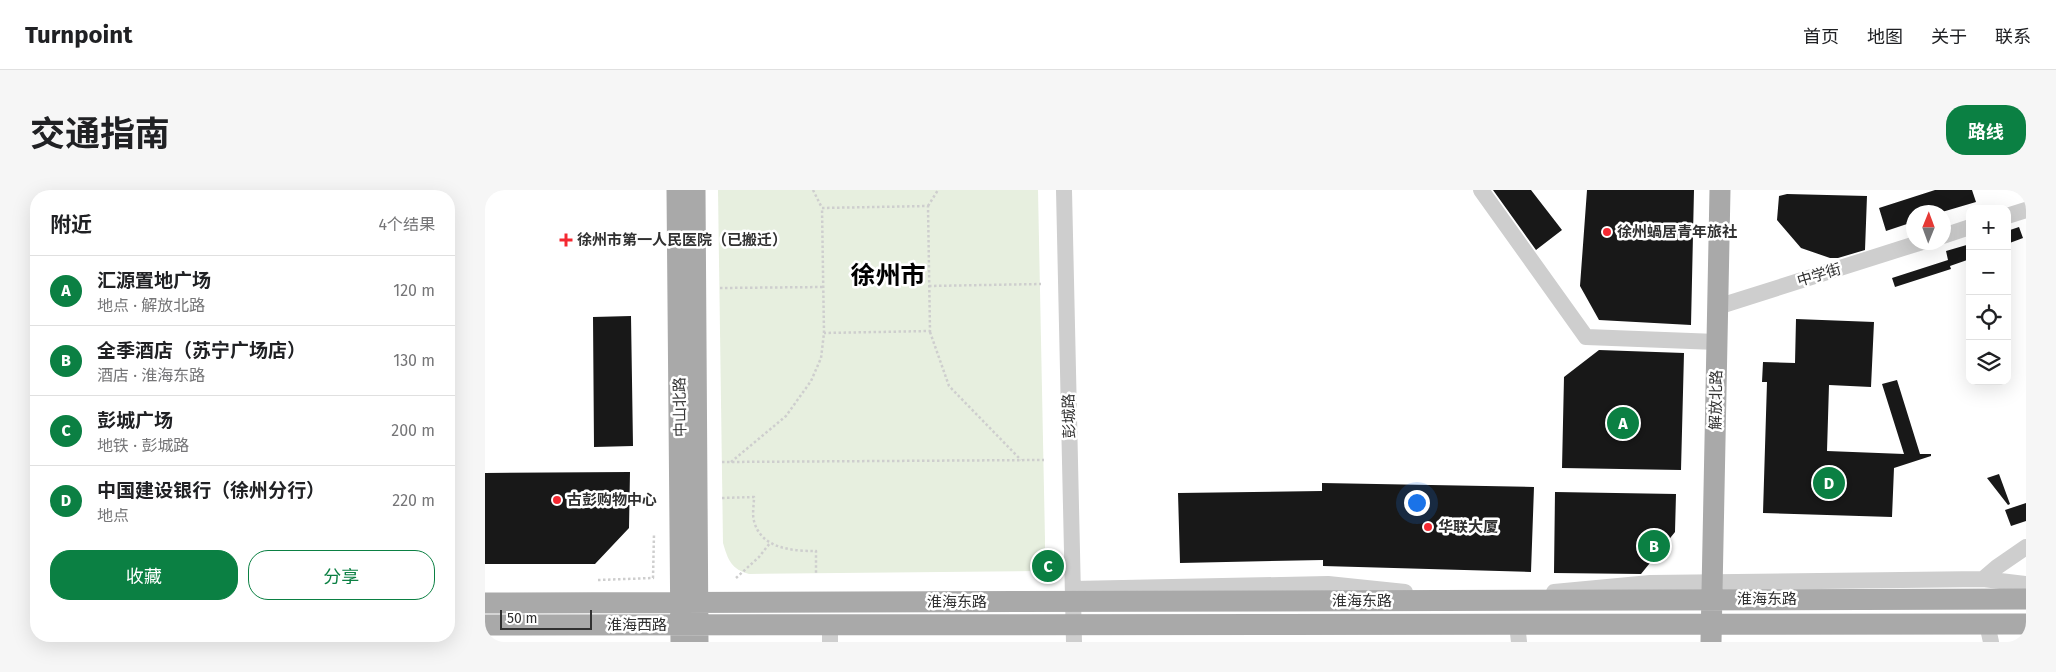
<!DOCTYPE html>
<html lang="zh">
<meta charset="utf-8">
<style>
:root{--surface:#fff;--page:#f6f6f6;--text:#202124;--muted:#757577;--line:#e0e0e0;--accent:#0b8043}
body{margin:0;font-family:"Fira Sans","Noto Sans SC",sans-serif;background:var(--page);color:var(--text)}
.controls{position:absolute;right:15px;top:15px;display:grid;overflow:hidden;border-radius:10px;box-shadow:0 5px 20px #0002}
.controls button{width:45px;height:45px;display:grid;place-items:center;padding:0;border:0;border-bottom:1px solid var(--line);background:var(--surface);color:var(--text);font:25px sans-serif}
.compass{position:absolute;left:1421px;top:15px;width:45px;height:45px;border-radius:50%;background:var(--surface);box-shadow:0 5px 20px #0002;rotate:1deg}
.scale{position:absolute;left:15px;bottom:12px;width:92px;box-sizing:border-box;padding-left:5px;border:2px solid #313131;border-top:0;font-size:14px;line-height:18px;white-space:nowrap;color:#313131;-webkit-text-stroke:4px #fff;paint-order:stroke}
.you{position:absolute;left:931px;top:312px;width:18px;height:18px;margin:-12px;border:4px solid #fff;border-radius:50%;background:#1a73e8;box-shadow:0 0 0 8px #1a73e833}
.badge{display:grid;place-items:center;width:32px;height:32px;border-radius:50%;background:var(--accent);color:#fff;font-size:16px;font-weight:700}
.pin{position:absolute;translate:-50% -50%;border:2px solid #fff;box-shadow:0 1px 5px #0006}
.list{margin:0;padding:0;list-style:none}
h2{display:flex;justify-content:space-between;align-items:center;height:65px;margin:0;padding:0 20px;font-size:21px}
h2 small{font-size:16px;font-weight:400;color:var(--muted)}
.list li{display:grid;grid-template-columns:32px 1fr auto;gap:15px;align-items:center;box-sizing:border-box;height:70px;padding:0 20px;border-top:1px solid var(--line)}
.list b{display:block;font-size:19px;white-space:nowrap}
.list p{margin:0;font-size:16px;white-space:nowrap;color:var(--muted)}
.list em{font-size:16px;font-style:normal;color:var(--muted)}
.actions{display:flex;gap:10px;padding:15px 20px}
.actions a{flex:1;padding:11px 0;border:1px solid var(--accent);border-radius:20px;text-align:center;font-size:18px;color:var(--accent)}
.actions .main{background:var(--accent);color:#fff}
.icon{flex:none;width:28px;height:28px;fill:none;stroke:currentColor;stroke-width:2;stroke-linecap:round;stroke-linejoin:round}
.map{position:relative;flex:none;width:1541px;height:452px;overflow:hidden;border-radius:20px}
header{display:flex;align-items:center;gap:30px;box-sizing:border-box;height:70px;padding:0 25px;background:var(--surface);border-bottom:1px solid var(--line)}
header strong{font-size:24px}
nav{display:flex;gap:28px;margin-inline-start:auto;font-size:18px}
.intro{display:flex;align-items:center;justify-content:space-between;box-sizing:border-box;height:120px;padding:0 30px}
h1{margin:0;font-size:35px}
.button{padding:12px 22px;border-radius:20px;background:var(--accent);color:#fff;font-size:18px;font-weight:700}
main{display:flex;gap:30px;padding:0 30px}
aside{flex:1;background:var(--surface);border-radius:20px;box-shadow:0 5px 20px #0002}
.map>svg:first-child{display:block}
</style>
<header>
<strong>Turnpoint</strong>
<nav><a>首页</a><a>地图</a><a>关于</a><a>联系</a></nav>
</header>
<div class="intro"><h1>交通指南</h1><a class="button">路线</a></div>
<main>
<aside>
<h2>附近<small>4个结果</small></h2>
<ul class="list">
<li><span class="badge">A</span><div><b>汇源置地广场</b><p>地点 · 解放北路</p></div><em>120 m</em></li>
<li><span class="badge">B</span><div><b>全季酒店（苏宁广场店）</b><p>酒店 · 淮海东路</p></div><em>130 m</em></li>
<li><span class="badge">C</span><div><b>彭城广场</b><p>地铁 · 彭城路</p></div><em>200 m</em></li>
<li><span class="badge">D</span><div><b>中国建设银行（徐州分行）</b><p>地点</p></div><em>220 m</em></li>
</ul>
<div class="actions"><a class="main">收藏</a><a>分享</a></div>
</aside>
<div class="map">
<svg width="1541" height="452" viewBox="0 0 1541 452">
<rect width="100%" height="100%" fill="#fff"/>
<path fill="#e7efdf" d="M233 0H553L560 350V369L553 381 264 384C246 379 243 370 238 353Z"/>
<path fill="#181818" d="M1008 0H1046L1077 40 1051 60Z
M1102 0H1209L1206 135 1114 130 1095 96Z
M1450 0H1487L1491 12 1457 22H1428V32L1401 41 1394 18Z
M1302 4 1382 6 1380 60 1353 68H1345L1316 58 1292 30 1294 6Z
M1534 37 1538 48 1522 54V41Z
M1485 54V69L1465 76 1464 73 1466 79 1410 97 1407 88 1463 70 1461 61Z
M146 126 148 256 109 257 108 127Z
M1311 129 1389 132 1386 197 1344 195 1342 261 1419 264 1397 194 1412 190 1435 264H1446V266L1409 278 1407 327 1278 323 1282 192H1277L1278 172 1310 173Z
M1114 160 1199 163 1196 280 1077 278 1079 187Z
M145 282 144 338 110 374H0V283Z
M1514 284 1525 314 1523 315 1502 288Z
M837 293 1049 297 1046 382 838 376V370L695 373 693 303 837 301Z
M1070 302 1191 304 1190 342 1156 384 1069 383Z
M1541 313V331L1526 336 1520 320Z"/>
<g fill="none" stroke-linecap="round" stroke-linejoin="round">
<path stroke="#cecece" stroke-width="2.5" stroke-dasharray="2.5 2.5" stroke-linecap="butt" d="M328 0 337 18
M443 16 453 0
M444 96 556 94
M235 98 338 97
M445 142 464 196 536 270
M237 272 559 270
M246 272 301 226 326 191 336 168 339 143 337 18 443 16 445 141 339 143
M237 308 269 307C269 315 267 324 269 331 276 359 308 361 331 361V384
M251 388 274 367 285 353
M113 390 168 388 169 344"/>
<path stroke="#cecece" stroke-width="16" d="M579 0 589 452
M996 0 1101 147 1232 152
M1522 26 1541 20
M1458 46 1485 37
M1232 117 1437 52
M1498 389 1512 377 1541 357
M588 399 843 394 920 402
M1069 402 1165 393 1498 389 1541 394
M1502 434 1506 452
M345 435V452
M1034 452 1033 443 1037 434"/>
<path stroke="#a9a9a9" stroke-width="21" d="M192 0 196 452
M210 0 213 452
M0 413 1541 409
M0 435 1541 434
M1226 452 1235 0"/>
</g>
<g fill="#f42831" stroke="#fff" stroke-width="2">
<circle cx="1122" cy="42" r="5"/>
<path d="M78.5 42.5h5v5h5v5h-5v5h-5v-5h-5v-5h5z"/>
<circle cx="72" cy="310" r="5"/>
<circle cx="943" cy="337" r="5"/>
</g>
<g text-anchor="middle" stroke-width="5" stroke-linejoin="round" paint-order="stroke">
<g font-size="15" font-weight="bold" fill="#313131" stroke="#fff" text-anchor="start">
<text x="1132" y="47">徐州蝸居青年旅社</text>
<text x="92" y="55">徐州市第一人民医院（已搬迁）</text>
<text x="82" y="315">古彭购物中心</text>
<text x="953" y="342">华联大厦</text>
</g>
<g font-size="15" fill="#313131" stroke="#fff">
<text transform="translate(1334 85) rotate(-17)" y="5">中学街</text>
<text transform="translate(1231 210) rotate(-89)" y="5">解放北路</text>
<text transform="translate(195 217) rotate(-91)" y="5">中山北路</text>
<text transform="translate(584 226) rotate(-91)" y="5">彭城路</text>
<text x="1282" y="414">淮海东路</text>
<text x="877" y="416">淮海东路</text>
<text x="472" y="417">淮海东路</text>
<text x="152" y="440">淮海西路</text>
</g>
<g font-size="25" font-weight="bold" fill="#000" stroke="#fff">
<text x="403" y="94">徐州市</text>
</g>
</g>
</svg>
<div class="controls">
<button>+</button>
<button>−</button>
<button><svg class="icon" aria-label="locate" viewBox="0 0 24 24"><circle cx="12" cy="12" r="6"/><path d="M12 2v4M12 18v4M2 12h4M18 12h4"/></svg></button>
<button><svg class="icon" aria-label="layers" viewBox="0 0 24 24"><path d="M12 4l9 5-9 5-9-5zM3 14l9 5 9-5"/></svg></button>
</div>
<svg class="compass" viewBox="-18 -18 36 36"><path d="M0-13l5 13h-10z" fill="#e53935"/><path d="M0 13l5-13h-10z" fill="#757577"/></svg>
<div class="scale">50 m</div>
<div class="you"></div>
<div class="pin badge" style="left:1138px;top:233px">A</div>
<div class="pin badge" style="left:1169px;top:356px">B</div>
<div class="pin badge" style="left:563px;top:376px">C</div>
<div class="pin badge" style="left:1344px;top:293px">D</div>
</div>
</main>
